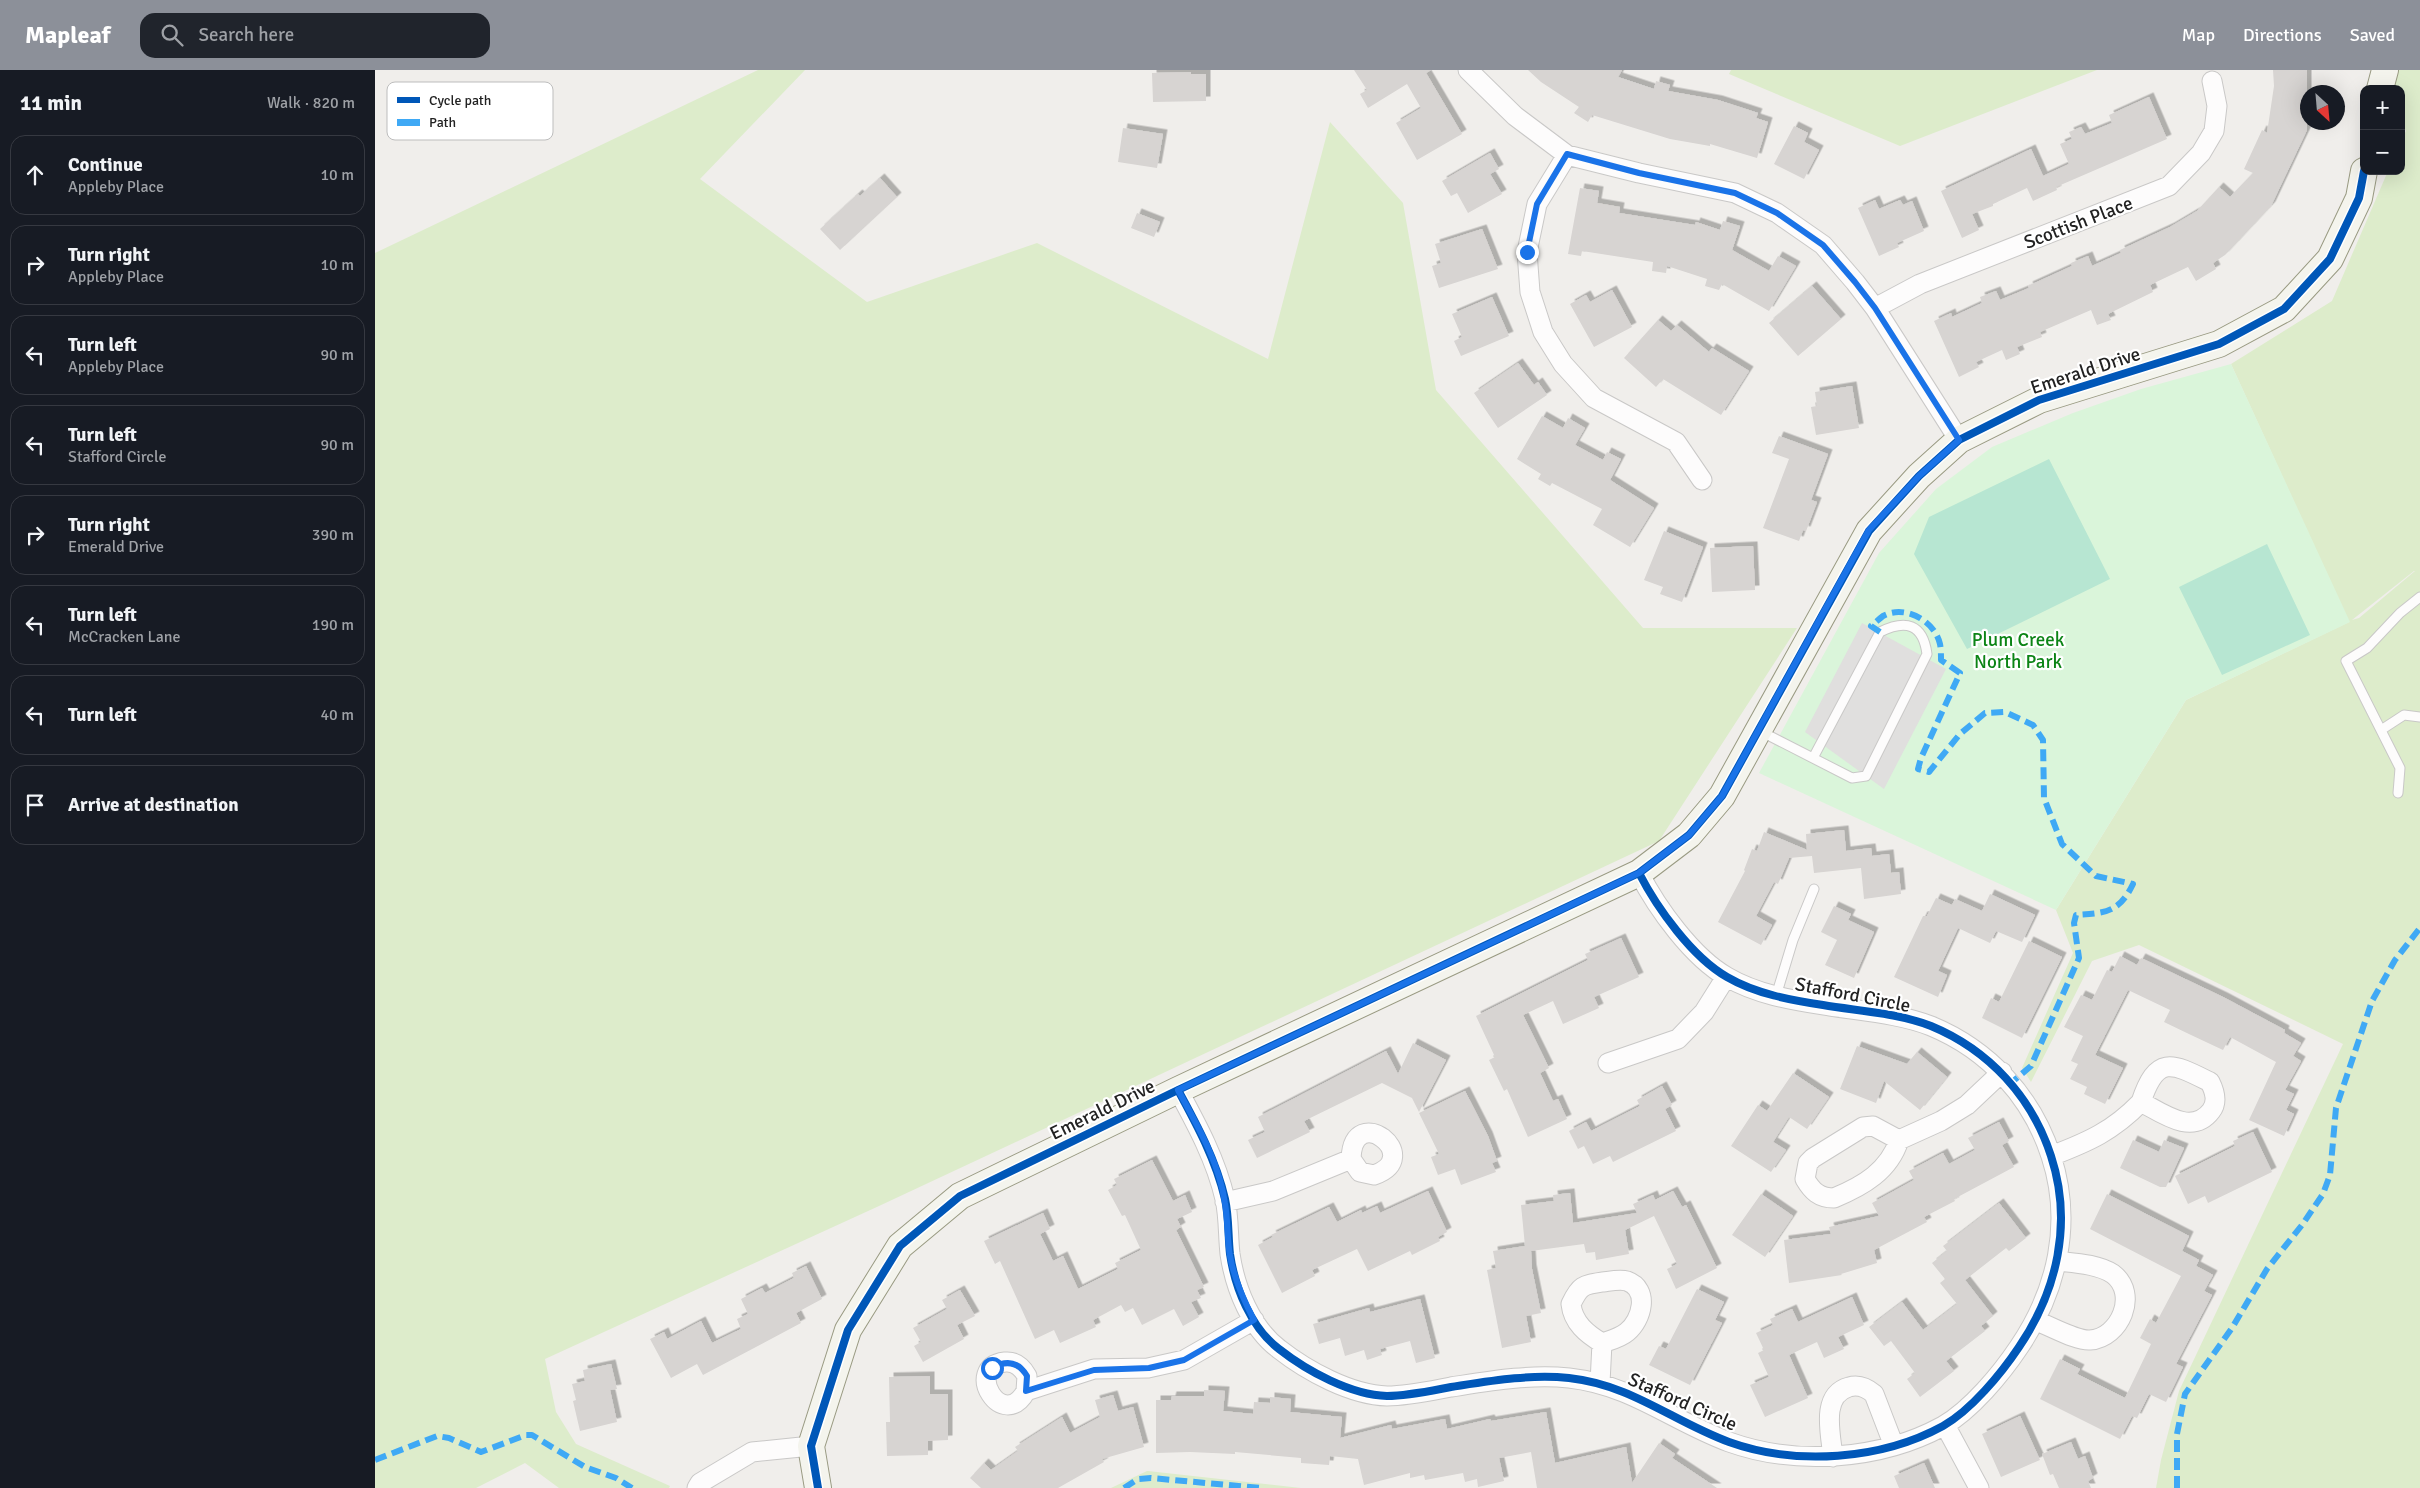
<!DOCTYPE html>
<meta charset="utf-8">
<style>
:root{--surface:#171b24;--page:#20242c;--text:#f1f3f6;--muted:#9ea1a6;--line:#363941;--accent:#8c9099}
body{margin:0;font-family:Signika,sans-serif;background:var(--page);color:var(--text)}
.controls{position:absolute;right:15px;top:15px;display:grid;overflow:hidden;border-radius:10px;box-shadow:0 5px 20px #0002}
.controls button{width:45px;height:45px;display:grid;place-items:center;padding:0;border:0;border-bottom:1px solid var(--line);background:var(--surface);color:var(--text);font:25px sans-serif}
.compass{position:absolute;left:1925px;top:15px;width:45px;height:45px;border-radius:50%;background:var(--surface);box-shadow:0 5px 20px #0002;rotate:154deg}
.stop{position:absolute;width:15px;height:15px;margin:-11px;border:4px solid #1a73e8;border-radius:50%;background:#fff}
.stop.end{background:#1a73e8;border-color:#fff;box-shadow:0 1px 5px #0008}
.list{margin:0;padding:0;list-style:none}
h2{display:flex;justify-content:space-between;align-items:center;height:65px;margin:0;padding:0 20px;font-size:21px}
h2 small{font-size:16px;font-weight:400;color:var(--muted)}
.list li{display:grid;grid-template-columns:32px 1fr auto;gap:15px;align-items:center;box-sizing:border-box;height:80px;margin:0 10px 10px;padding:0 10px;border:1px solid var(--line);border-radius:15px}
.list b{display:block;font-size:19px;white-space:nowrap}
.list p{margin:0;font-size:16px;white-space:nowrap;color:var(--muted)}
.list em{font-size:16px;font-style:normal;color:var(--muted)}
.icon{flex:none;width:28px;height:28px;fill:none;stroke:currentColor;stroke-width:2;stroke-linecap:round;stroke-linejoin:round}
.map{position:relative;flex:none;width:2045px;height:1418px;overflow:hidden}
header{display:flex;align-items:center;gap:30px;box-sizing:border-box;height:70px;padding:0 25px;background:var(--accent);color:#fff}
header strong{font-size:24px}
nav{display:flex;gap:28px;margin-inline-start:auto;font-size:18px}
.search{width:350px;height:45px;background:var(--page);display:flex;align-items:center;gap:12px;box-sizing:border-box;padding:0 18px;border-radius:15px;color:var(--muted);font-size:19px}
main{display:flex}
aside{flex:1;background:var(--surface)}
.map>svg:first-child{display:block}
</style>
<header>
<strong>Mapleaf</strong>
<div class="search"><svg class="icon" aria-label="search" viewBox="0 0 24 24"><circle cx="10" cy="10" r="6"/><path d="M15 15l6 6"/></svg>Search here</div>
<nav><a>Map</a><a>Directions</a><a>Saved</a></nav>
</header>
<main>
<aside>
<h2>11 min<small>Walk · 820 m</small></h2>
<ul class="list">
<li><svg class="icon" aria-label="ahead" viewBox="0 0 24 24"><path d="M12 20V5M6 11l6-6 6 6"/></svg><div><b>Continue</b><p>Appleby Place</p></div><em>10 m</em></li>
<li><svg class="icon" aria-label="right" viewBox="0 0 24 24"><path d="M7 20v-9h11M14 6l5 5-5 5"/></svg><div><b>Turn right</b><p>Appleby Place</p></div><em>10 m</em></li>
<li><svg class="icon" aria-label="left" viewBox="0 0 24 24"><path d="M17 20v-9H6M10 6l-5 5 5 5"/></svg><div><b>Turn left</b><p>Appleby Place</p></div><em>90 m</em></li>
<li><svg class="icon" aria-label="left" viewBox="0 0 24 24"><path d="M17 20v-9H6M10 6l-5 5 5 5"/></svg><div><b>Turn left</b><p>Stafford Circle</p></div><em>90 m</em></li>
<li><svg class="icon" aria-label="right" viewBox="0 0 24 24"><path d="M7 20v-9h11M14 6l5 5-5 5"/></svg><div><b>Turn right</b><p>Emerald Drive</p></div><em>390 m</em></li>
<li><svg class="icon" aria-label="left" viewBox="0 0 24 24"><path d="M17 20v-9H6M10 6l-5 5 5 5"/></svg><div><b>Turn left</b><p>McCracken Lane</p></div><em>190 m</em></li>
<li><svg class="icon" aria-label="left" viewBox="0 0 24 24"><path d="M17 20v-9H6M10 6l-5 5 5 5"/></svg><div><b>Turn left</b></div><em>40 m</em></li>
<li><svg class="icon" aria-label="arrive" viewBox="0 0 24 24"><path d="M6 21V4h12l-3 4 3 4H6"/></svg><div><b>Arrive at destination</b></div></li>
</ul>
</aside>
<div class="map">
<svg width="2045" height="1418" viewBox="0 0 2045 1418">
<defs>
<filter id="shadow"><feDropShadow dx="4.5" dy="-4.5" stdDeviation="0" flood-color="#0004"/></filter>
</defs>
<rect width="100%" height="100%" fill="#f0eeeb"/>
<path fill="#ddeccb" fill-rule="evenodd" d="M383 0H430L325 109 492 232 662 173 893 289 955 52 1028 133 1061 320 1268 558H1422L1284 771 504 1136 170 1289 181 1342 201 1374 295 1416 294 1418H184L150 1393 101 1418H0V183Z
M1356 0H1722L1525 76 1354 4Z
M1996 0H2045V1418H1781L1786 1390 1804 1321 1968 974 1764 875 1717 891 1656 1012 1647 998 1698 883 1681 840 1811 630 1974 552 1856 294 1957 231 2013 101H2026V71L2031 61 2026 51V19H2011L2006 9ZM2040 501 1984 548 1977 550 2039 501Z
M772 1401H773L926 1418H736Z"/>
<path fill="#daf5da" d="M1856 294 1975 552 1811 630 1681 840 1384 703 1504 483 1561 419 1617 377 1698 343 1766 319Z"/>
<path fill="#b7e6d2" d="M1674 389 1735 509 1592 579 1539 484 1554 447Z
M1892 474 1935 565 1847 605 1804 517Z"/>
<path fill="#e0dfde" d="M1487 553 1571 599 1509 719 1430 662Z"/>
<path fill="#d7d4d2" filter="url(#shadow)" d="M979 0H1056L1051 3 1087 64 1042 90 1021 53 1046 38 1032 14 993 38 985 24 992 20Z
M1153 0H1247L1243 7 1279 19 1281 11 1295 15 1293 21 1343 30 1383 43 1381 48 1393 52 1382 88 1335 74V76L1295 69 1217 45 1213 52 1199 43 1204 37 1166 12Z
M1898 0H1932V60L1896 136 1850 185 1838 193 1841 199 1821 211 1813 197 1775 215 1778 222 1733 244 1736 250 1722 255 1716 240 1665 262 1667 267 1642 277 1645 284 1631 290 1627 280 1601 292 1604 297 1584 307 1559 251 1576 243 1577 247 1607 233 1605 227 1621 221 1625 230 1654 218 1653 216 1697 196 1696 193 1713 186 1717 196 1746 183 1745 180 1795 157 1822 141 1844 117 1855 127 1878 103 1869 99 1887 60 1892 63 1899 16Z
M816 2V4H831V31L778 32 777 3Z
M1774 27 1792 69 1681 117 1682 120 1658 131 1652 118 1618 134V136L1597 144 1604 160 1587 168 1566 121 1656 79 1668 106 1694 94 1685 74 1697 69 1694 62 1706 57 1710 64 1737 53 1734 45Z
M1419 56 1433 63 1429 72 1444 80 1429 109 1399 94Z
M748 58 788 64 782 98 743 92Z
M1115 83 1124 99 1115 104 1127 124 1093 143 1082 123 1076 126 1067 111Z
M505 108 522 127 465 180 445 159 483 124 485 126Z
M1205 118 1224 121 1222 133 1245 137 1244 143 1320 155 1321 152 1345 160 1348 151 1365 156 1357 180 1394 201 1403 186 1421 196 1394 241 1347 214 1344 220 1330 216 1332 209 1292 196 1291 203 1277 201 1278 192 1207 181 1206 186 1193 184Z
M1500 130 1504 139 1525 130 1528 135 1537 131 1549 161 1522 173 1524 177 1504 186 1483 138Z
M762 143 785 152 779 167 756 158Z
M1107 159 1123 199 1064 218 1057 196 1066 193 1060 174Z
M1437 216 1466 249 1423 286 1394 253Z
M1237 220 1257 257 1219 277 1195 234 1211 225 1215 232Z
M1117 227 1134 266 1086 286 1079 271 1087 267 1077 244Z
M1283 250 1296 261 1302 255 1334 282 1337 278 1374 301 1346 345 1288 309 1281 317 1249 288Z
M1143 293 1159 315 1163 312 1172 325 1123 358 1099 323Z
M1477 316 1484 358 1441 365 1436 337 1442 336 1440 322Z
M1167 346 1188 358 1193 348 1210 358 1200 375 1228 390 1232 382 1246 389 1235 410 1279 438 1255 477 1218 455 1227 439 1177 413 1175 416 1163 409 1166 404 1142 389Z
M1404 366 1453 384 1436 430 1442 432 1431 461 1428 460 1424 471 1388 458 1414 389 1397 383Z
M1289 461 1328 477 1307 532 1285 524 1288 517 1269 510Z
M1378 476 1380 520 1337 522 1335 478Z
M1469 760 1471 781 1496 778 1497 786 1514 784 1516 803 1524 802 1526 824 1489 829 1486 798 1439 803 1437 786 1414 788 1403 814 1399 812 1381 846 1397 855 1386 875 1343 852 1370 801 1369 800 1377 779 1382 781 1389 762 1432 780 1431 764Z
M1615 824 1660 845 1647 872 1621 861 1615 873 1583 858 1563 901 1572 905 1563 927 1519 907 1548 846H1552L1561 828 1577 835 1580 829 1607 841Z
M1459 836 1476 844 1473 850 1499 862 1479 908 1450 895 1462 870 1446 862Z
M1246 868 1264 907 1219 927 1224 938 1188 954 1178 931 1148 945 1174 998 1165 1003 1178 1031 1183 1029 1192 1049 1153 1067 1132 1019 1129 1021 1114 990 1120 987 1101 946 1213 890 1210 884Z
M1654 871 1687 887 1647 968 1607 948 1616 928 1624 932Z
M1745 886 1762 895 1766 888 1848 927 1910 960 1909 963 1926 973 1918 986 1926 991 1910 1020 1919 1024 1911 1040 1919 1044 1909 1066 1874 1050 1901 992 1855 967 1848 980 1816 965 1789 952 1795 940 1753 920 1720 985 1748 998 1730 1034 1709 1024 1712 1017 1695 1009 1703 994 1696 991 1708 966 1689 957 1706 925 1717 930 1732 900 1737 902Z
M1038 973 1071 990 1044 1042 1037 1028 1007 1013 929 1051 935 1062 882 1088 873 1070 890 1062 883 1047 1011 981 1023 1004Z
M1482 976 1532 994 1542 982 1572 1007 1545 1040 1509 1011 1501 1033 1465 1019Z
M1418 1003 1454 1027 1432 1059 1414 1047 1398 1072 1411 1080 1396 1102 1356 1076 1383 1035 1392 1041Z
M1287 1016 1297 1035 1290 1039 1301 1061 1238 1092 1235 1086 1218 1094 1209 1076 1203 1079 1194 1061 1211 1052 1216 1061 1265 1036 1262 1030Z
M1090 1021 1113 1066 1122 1091 1117 1093 1121 1102 1086 1115 1080 1099 1063 1105 1056 1087 1064 1084 1044 1043Z
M1624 1052 1634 1071 1627 1075 1639 1097 1579 1129 1580 1131 1549 1147 1552 1152 1499 1180 1502 1193 1466 1204 1467 1205 1414 1213 1409 1170 1456 1164 1454 1157 1504 1146 1497 1133 1539 1110 1534 1101 1568 1083 1574 1094 1600 1080 1593 1068Z
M1878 1062 1897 1102 1833 1133 1830 1126 1813 1134 1800 1106 1860 1076 1858 1071Z
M1758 1070 1784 1082 1789 1070 1809 1078 1791 1117H1785L1745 1098Z
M777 1090 798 1131 810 1125 817 1142 802 1149 806 1157 801 1160 829 1217 822 1220 826 1228 816 1232 824 1247 808 1256 799 1239 767 1255 758 1238 750 1242 746 1235 718 1250 721 1257 685 1273 679 1260 660 1269 625 1191 620 1194 609 1171 668 1143 675 1159 665 1164 678 1191 688 1186 703 1219 743 1199 740 1193 766 1180 750 1145 747 1146 733 1120 742 1115 739 1109Z
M1053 1121 1072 1162 1063 1167 1065 1171 1037 1185 1035 1181 993 1201 982 1179 937 1200 940 1206 907 1223 883 1175 898 1167 896 1165 954 1137 962 1152 986 1140 987 1143 1002 1136 1005 1143Z
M1298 1121 1307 1137 1311 1135 1342 1198 1301 1219 1292 1199 1302 1194 1279 1146 1250 1160 1254 1184 1221 1190 1220 1182 1211 1183 1209 1174 1156 1181 1157 1199 1166 1243 1151 1246 1156 1272 1127 1278 1112 1200 1121 1198 1118 1181 1150 1176 1146 1135 1179 1131 1178 1125 1195 1123 1198 1153 1262 1143 1258 1134 1278 1125 1280 1130Z
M1386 1124 1418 1146 1390 1187 1357 1165Z
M1732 1124 1814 1166 1807 1181 1824 1190 1821 1196 1838 1205 1829 1221 1837 1225 1801 1294 1808 1297 1791 1332 1774 1324 1762 1348 1757 1346 1745 1369 1665 1329 1685 1289 1705 1299 1702 1304 1750 1328 1776 1274 1765 1268 1775 1249 1781 1253 1806 1206 1715 1159Z
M1624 1133 1651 1168 1634 1181 1631 1178 1590 1210 1618 1246 1606 1256 1610 1261 1571 1291 1579 1301 1545 1327 1532 1309 1540 1303 1516 1271 1509 1276 1494 1257 1527 1232 1548 1260 1582 1234 1565 1213 1570 1209 1557 1193 1572 1181 1568 1176Z
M431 1196 447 1229 421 1243 426 1253 328 1305 322 1294 296 1308 275 1269 289 1262 292 1269 326 1251 337 1273 366 1259 362 1249 373 1244 366 1229 387 1218 390 1223 419 1208 417 1203Z
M1322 1219 1349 1232 1340 1250 1347 1253 1315 1315 1274 1295 1284 1276 1291 1279Z
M585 1220 600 1246 582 1255 589 1269 548 1292 539 1276 546 1272 538 1258 572 1239 567 1230Z
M1477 1227 1489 1255 1463 1267 1469 1279 1449 1288 1442 1272 1414 1285 1433 1328 1390 1347 1375 1315 1394 1307 1383 1283 1389 1280 1381 1263 1398 1255 1395 1249 1417 1239 1423 1252Z
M1045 1229 1060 1288 1041 1293 1035 1271 1005 1279 1007 1285 992 1290 989 1280 970 1286 965 1268 944 1274 938 1254 994 1238 995 1242Z
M236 1294 242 1319 235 1320 242 1352 205 1361 198 1331 201 1330 197 1314 210 1311 208 1300Z
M555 1306V1324H573V1370L553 1371V1385L512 1386 511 1352H515L514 1307Z
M829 1320 850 1321 848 1341 878 1344 879 1332 895 1333V1327L916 1329 915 1342 967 1347 965 1368 1016 1355 1017 1359 1070 1349 1072 1359 1115 1349 1116 1351 1171 1342 1180 1393 1251 1377 1257 1413 1284 1373 1300 1384 1297 1388 1342 1418H1162L1156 1382 1124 1388 1129 1411 1103 1417 1102 1409 1090 1412 1088 1403 1050 1410 1049 1405 1035 1408V1403L989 1415 983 1389 955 1386 954 1395 926 1393V1388L860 1382V1384L815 1382 781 1383V1330H796L797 1326H829Z
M738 1325 743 1341 758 1337 769 1377 727 1389 729 1392 683 1418H606L595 1408 609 1393 616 1400 643 1381 640 1377 687 1347 695 1363 725 1347 720 1330Z
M1645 1346 1665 1390 1626 1407 1607 1364Z
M1696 1372 1703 1389 1710 1386 1718 1408 1713 1411 1716 1418H1684L1678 1404 1675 1405 1667 1384Z
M1549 1393 1560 1418H1524L1519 1406Z"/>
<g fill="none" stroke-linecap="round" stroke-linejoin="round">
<g stroke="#c9c8c7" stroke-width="11">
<path id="lane" d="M2006 660 2029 645 2045 647
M1385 661 1477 708 1491 706 1552 584C1548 554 1531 549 1505 562L1438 688
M2023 723 2025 698 1971 591 1992 578 2025 543 2045 527
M1401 926 1418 870 1439 819"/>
</g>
<g stroke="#c9c8c7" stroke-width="21">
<path id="street" d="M1093 0 1140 46 1192 85 1264 103 1360 123 1402 143 1448 175 1480 212 1500 238 1584 370
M1192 85 1162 134 1152 182 1155 222 1168 262 1188 294 1219 328 1301 372 1327 410
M1500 238 1545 214 1794 116 1826 83 1839 61 1842 36 1837 11
M1233 993 1303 969 1329 942 1351 907
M803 1020C822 1055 841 1090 850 1129 854 1147 853 1166 855 1184 860 1218 876 1258 904 1279 932 1301 976 1325 1012 1326 1033 1326 1055 1321 1076 1317 1115 1311 1154 1304 1194 1308 1257 1315 1297 1351 1354 1372 1421 1396 1506 1390 1568 1356 1596 1340 1626 1304 1644 1277 1682 1221 1698 1153 1676 1086 1657 1027 1614 980 1556 956 1523 943 1483 941 1448 935 1416 930 1381 924 1352 907 1317 887 1282 838 1264 803
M1524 1070C1514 1101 1488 1116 1459 1128 1444 1128 1437 1121 1430 1109L1433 1093 1438 1088 1488 1057 1498 1056 1524 1070 1566 1051 1592 1035 1627 1002
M1676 1086C1713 1072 1738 1061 1766 1032 1787 1043 1817 1066 1836 1041 1843 1032 1840 1022 1835 1012 1797 993 1782 984 1766 1032
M850 1132 898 1121 976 1089 985 1102 999 1105C1051 1087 978 1030 976 1089
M1661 1251C1676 1256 1701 1271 1715 1270 1745 1268 1764 1224 1738 1204 1723 1194 1699 1193 1682 1191
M1225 1313 1227 1273C1236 1270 1245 1268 1252 1262 1267 1250 1275 1219 1252 1211 1245 1209 1236 1211 1228 1212 1208 1215 1205 1215 1196 1234 1198 1253 1212 1264 1227 1273
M651 1321C628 1363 587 1297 630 1292 640 1291 647 1297 652 1306L651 1321 719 1299 773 1298 809 1290 879 1250
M1570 1355 1604 1418
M1458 1387C1456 1365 1445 1325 1474 1317 1484 1314 1492 1318 1499 1324L1519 1376
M322 1418 325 1413 377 1382 436 1376"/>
</g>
<g stroke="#999a82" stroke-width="28">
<path id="secondary" d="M2005 19 2010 0
M443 1418 436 1376 473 1260 525 1176 585 1126 803 1020 1264 803 1314 765 1347 726 1494 461 1544 406 1584 370 1664 330 1844 274 1909 239 1955 189 1984 128 1989 101"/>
</g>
<use href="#lane" stroke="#fdfcfc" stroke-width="9"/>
<use href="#street" stroke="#fdfcfc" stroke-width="19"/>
<use href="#secondary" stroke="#f4f4ed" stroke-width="26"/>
<path stroke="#3fa9f5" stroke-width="6" stroke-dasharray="12 6" stroke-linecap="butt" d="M1505 562 1496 556C1500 553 1504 549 1508 546 1530 534 1560 551 1565 574 1566 579 1566 585 1566 590L1585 603 1546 688 1543 699 1554 702 1585 664 1610 643 1630 642 1658 655 1668 670 1669 728 1687 774 1721 806 1758 814C1744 843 1730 843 1701 845L1699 853 1704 888 1656 996 1636 1013
M0 1390 62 1366 74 1368 106 1382 151 1365H157L210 1397 241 1408 257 1418
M749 1418 763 1409 776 1408 886 1418
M1802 1418V1364L1810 1324 1857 1258 1892 1199 1927 1155 1948 1124 1955 1105 1961 1038 1997 931 2020 890 2045 858"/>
<g stroke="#fff" stroke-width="11">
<path id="cycleway" d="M803 1020C822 1055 841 1090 850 1129 854 1147 853 1166 855 1184 860 1218 876 1258 904 1279 932 1301 976 1325 1012 1326 1033 1326 1055 1321 1076 1317 1115 1311 1154 1304 1194 1308 1257 1315 1297 1351 1354 1372 1421 1396 1506 1390 1568 1356 1596 1340 1626 1304 1644 1277 1682 1221 1698 1153 1676 1086 1657 1027 1614 980 1556 956 1523 943 1483 941 1448 935 1416 930 1381 924 1352 907 1317 887 1282 838 1264 803
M443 1418 436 1376 473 1260 525 1176 585 1126 803 1020 1264 803 1314 765 1347 726 1494 461 1544 406 1584 370 1664 330 1844 274 1909 239 1955 189 1984 128 1989 101"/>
</g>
<use href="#cycleway" stroke="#0057b8" stroke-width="8"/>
</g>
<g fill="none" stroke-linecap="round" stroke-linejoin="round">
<path stroke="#1a73e8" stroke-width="6" d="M617 1298C631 1290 643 1291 652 1306L651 1321 719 1300 774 1298 809 1290 879 1250C868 1229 859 1209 855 1186 852 1168 853 1150 850 1133 844 1092 822 1055 803 1020L1264 803 1314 765 1347 726 1494 460 1544 406 1584 370 1500 238 1480 212 1448 175 1402 143 1360 123 1264 103 1192 84 1162 134 1152 182"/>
</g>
<g text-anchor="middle" stroke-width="4.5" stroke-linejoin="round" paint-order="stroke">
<g font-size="19" fill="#222" stroke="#fff">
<text transform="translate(1703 152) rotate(-21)" y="7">Scottish Place</text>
<text transform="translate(1710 300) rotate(-18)" y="7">Emerald Drive</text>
<text transform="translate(1478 924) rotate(11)" y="7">Stafford Circle</text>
<text transform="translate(727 1039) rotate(-26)" y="7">Emerald Drive</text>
<text transform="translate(1308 1331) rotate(24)" y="7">Stafford Circle</text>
</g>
<g font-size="19" fill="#0c8416" stroke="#fff">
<text x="1643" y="576">Plum Creek<tspan x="1643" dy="22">North Park</tspan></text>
</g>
</g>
<rect x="12" y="12" width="166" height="58" rx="8" fill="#fff" stroke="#bdbdbd" stroke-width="1"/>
<rect x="22" y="27" width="23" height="6" fill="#0057b8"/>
<rect x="22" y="49" width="23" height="7" fill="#3fa9f5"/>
<g font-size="14" fill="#222">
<text x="54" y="35">Cycle path</text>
<text x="54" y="57">Path</text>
</g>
</svg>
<div class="controls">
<button>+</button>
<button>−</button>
</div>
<svg class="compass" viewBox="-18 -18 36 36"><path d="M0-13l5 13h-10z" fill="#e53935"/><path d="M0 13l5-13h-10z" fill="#9ea1a6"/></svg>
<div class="stop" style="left:617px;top:1298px"></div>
<div class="stop end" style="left:1152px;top:182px"></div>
</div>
</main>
